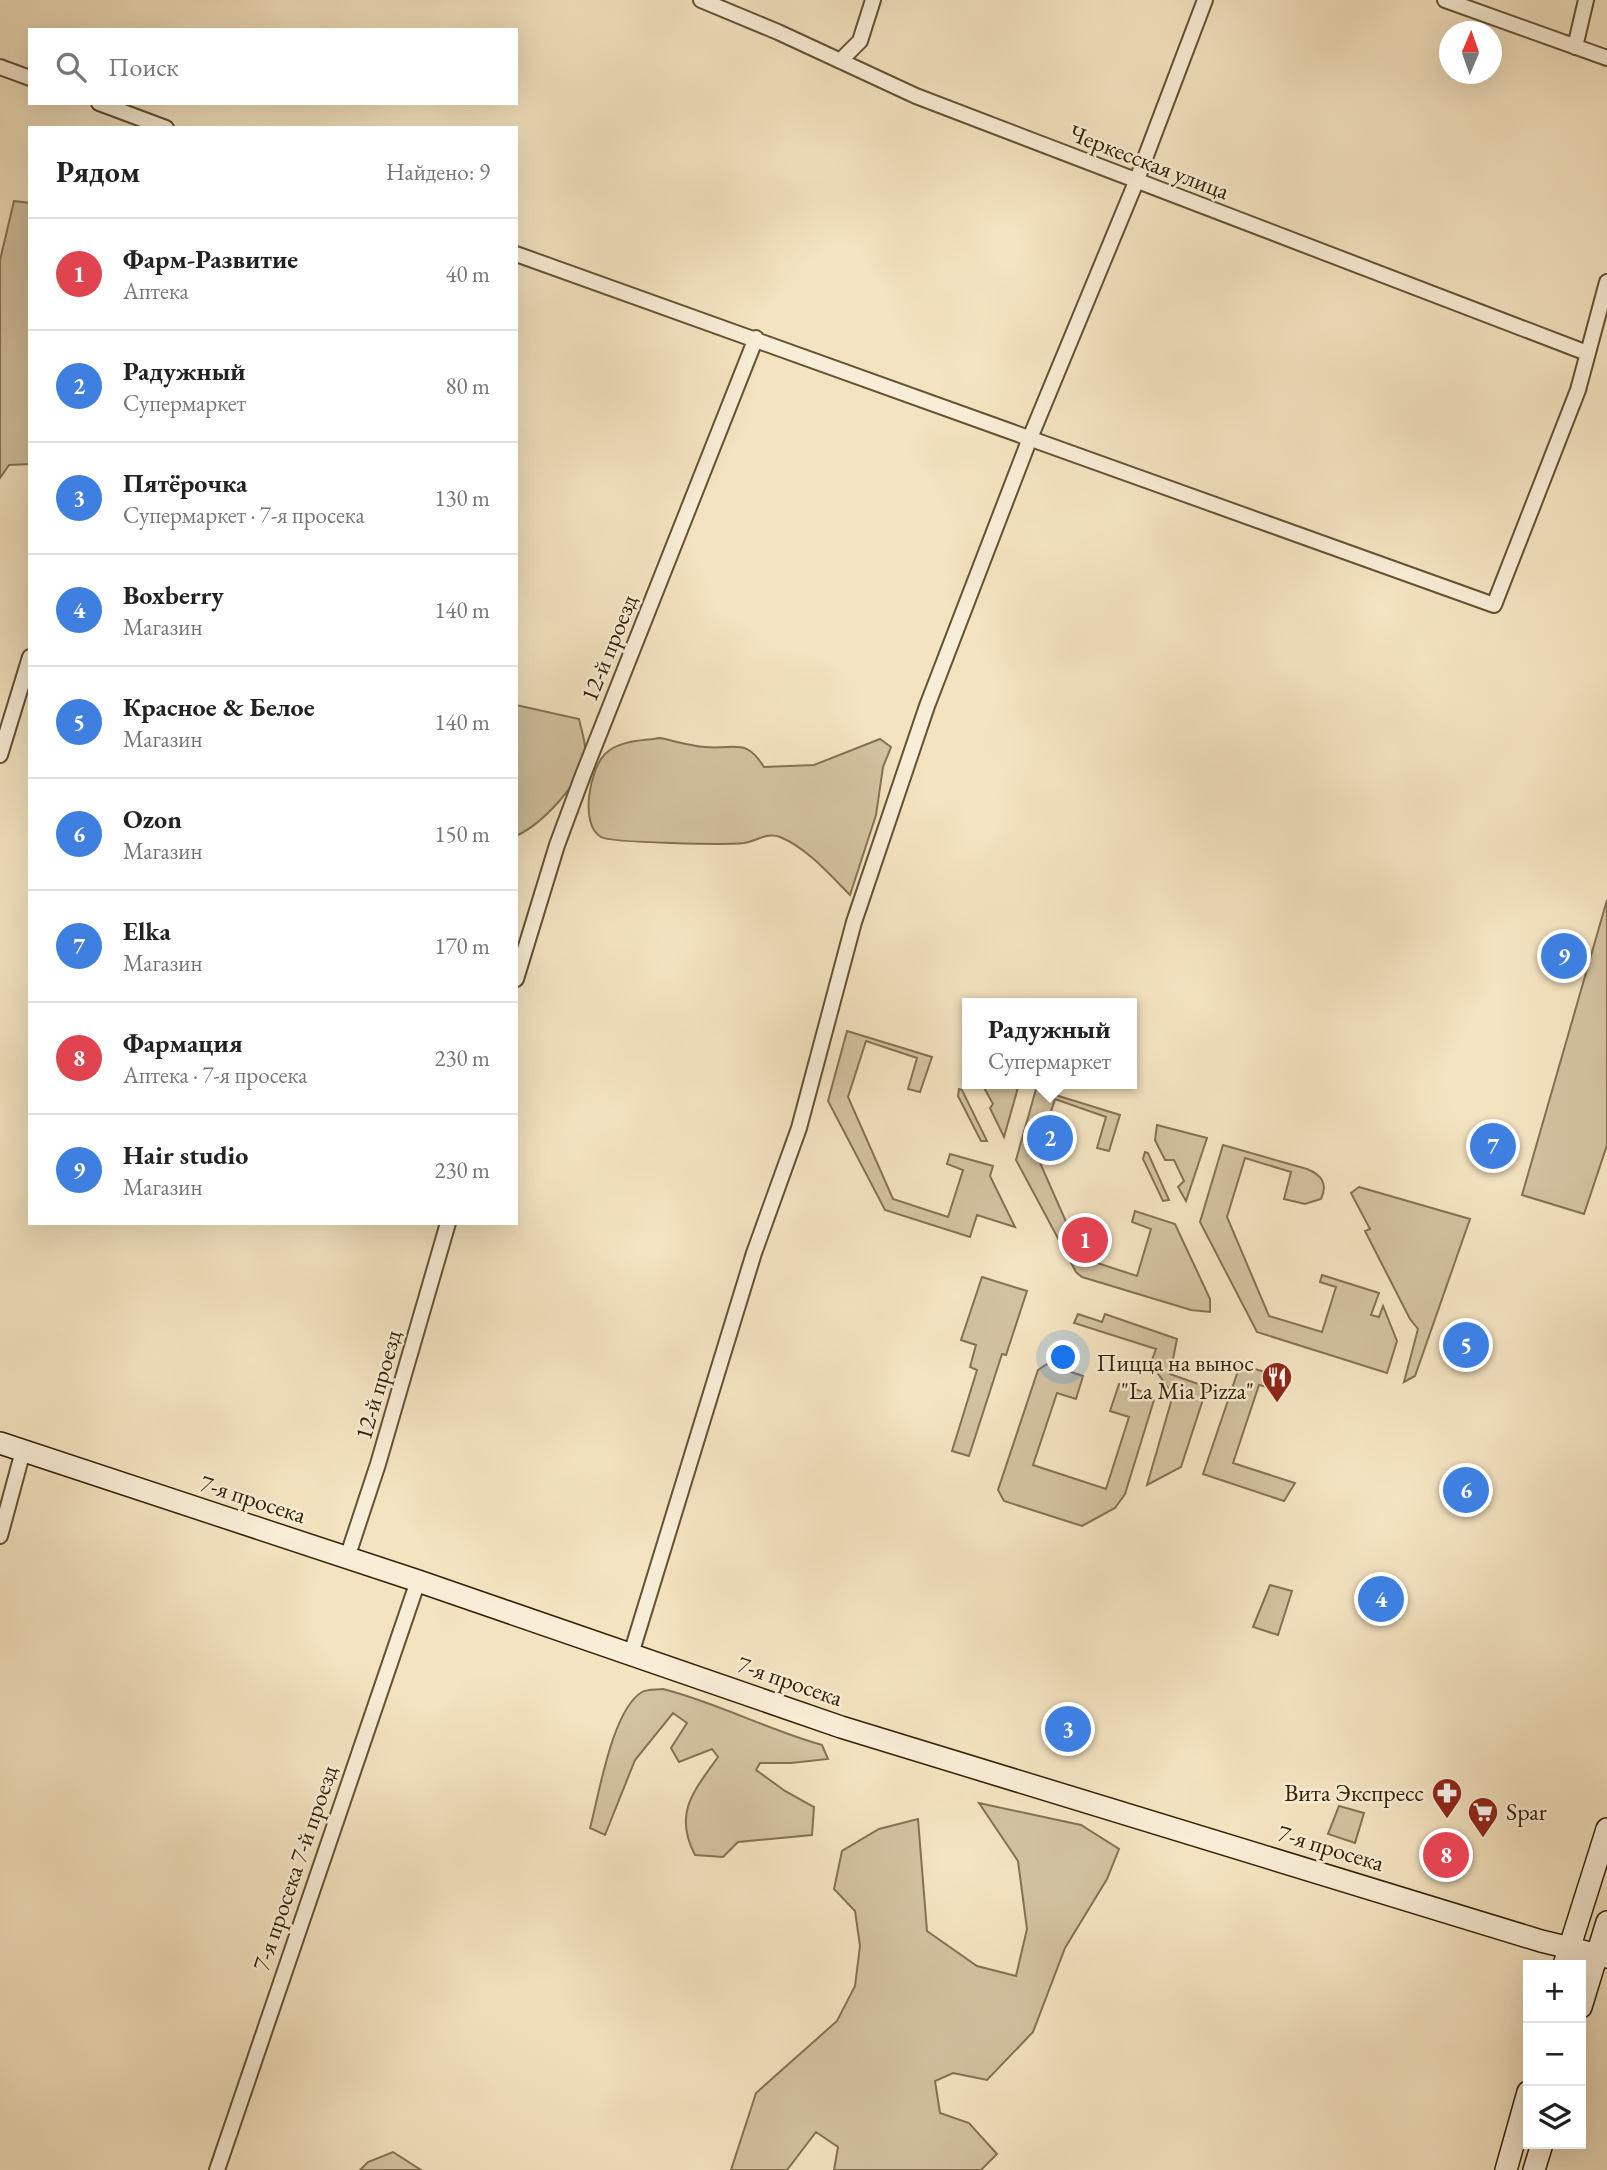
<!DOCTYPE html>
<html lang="ru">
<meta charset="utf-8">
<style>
:root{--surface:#fff;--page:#f2f2f2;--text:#222;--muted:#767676;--line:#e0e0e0;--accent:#b45309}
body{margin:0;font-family:"EB Garamond",serif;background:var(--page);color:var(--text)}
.controls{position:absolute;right:21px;bottom:21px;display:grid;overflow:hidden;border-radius:0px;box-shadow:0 7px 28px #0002}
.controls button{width:63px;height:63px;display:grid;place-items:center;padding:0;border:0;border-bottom:2px solid var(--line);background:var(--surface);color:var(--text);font:35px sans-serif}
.compass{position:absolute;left:1439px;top:21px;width:63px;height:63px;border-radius:50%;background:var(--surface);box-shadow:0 7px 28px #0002;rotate:2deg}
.you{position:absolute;left:1064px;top:1358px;width:24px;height:24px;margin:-18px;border:5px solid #fff;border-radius:50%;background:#1a73e8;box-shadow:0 0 0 10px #1a73e833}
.badge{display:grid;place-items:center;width:46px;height:46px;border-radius:50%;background:var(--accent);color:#fff;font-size:23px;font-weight:700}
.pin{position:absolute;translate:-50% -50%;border:4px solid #fff;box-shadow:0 2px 7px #0006}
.popup{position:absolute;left:962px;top:998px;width:175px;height:91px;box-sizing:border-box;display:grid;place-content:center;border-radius:0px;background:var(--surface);filter:drop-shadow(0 2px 5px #0005);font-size:23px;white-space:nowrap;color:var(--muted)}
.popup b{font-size:26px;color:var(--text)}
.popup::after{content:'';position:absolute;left:50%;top:100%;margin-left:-14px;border:14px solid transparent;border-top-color:var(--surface)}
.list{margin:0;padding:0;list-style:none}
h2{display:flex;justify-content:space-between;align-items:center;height:91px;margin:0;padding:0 28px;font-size:30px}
h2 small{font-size:23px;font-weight:400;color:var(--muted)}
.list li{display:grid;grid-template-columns:46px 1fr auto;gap:21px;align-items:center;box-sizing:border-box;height:112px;padding:0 28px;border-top:2px solid var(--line)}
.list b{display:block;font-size:26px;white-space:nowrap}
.list p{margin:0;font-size:23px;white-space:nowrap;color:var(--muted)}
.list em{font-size:23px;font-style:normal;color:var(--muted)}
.icon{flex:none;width:38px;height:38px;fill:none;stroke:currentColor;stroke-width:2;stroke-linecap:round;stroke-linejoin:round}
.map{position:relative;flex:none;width:1607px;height:2170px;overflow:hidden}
.search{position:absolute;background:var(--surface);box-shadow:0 7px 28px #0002;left:28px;top:28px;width:490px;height:77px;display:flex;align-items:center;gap:18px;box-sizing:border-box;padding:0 24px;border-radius:0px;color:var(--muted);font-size:26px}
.panel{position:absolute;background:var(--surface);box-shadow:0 7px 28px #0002;left:28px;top:126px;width:490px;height:1099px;border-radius:0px}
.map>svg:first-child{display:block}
</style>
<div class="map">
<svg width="1607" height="2170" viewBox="0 0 1607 2170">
<rect width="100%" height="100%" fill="#f4e3c0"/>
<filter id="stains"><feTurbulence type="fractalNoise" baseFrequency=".00286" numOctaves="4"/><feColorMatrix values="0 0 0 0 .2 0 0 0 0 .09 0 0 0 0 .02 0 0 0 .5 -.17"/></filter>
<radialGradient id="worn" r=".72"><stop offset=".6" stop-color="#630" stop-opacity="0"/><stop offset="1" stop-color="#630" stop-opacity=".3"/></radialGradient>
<path fill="#d3c2a0" stroke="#847252" stroke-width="2" d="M14 201 30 203V464L9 465 0 478V260Z
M516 705 579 719C581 729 586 742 585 752 583 782 542 824 516 836Z
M660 738C675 741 690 746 705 747 736 750 745 737 764 767L814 765 880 739 891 747 883 767 876 815 850 895C830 875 807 848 780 837 767 832 757 841 744 843 728 845 611 843 601 837 579 824 590 769 605 754 619 740 642 741 660 738Z
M1607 900V1145L1584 1214 1522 1195Z
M847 1031 932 1057 920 1092 908 1089 917 1058 866 1041 848 1097 893 1199 948 1217 963 1170 947 1164 950 1154 993 1166 990 1176 1015 1227 977 1215 970 1237 885 1210 828 1101Z
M982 1084H1019L1004 1137 990 1108 993 1104Z
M959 1089 962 1090 987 1141H981L958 1096Z
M1036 1089 1120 1115 1109 1151 1097 1148 1106 1117 1055 1099 1037 1156 1082 1258 1137 1276 1151 1229 1132 1222 1135 1211 1175 1224 1210 1299V1312L1191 1310 1082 1277 1076 1272 1016 1160Z
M1157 1125 1207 1138 1186 1201 1178 1187 1184 1181 1174 1160H1165L1155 1140Z
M1223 1145 1307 1169C1322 1175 1328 1184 1321 1199L1305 1204 1284 1199 1291 1172 1245 1158 1227 1217 1269 1316 1322 1332 1336 1287 1320 1282 1322 1275 1379 1293 1371 1315 1379 1317 1383 1306 1397 1341 1387 1373 1257 1332 1200 1222Z
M1145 1152 1148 1153 1169 1200 1163 1201 1143 1159Z
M1359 1187 1470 1219 1415 1376 1404 1382 1418 1329 1410 1319 1365 1231 1370 1229 1351 1193Z
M982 1277 1027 1291 1006 1355 1002 1354 969 1456 952 1451 977 1370 970 1367 976 1345 961 1340Z
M1078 1314 1102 1322 1105 1314 1177 1339 1170 1374 1207 1387 1181 1467 1147 1485 1173 1395 1156 1371 1149 1368 1156 1349 1074 1323Z
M1047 1364 1083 1376 1076 1399 1057 1393 1033 1465 1106 1489 1129 1417 1110 1411 1119 1384 1150 1394 1154 1400 1125 1494 1115 1508 1082 1526 1004 1501 998 1490 1038 1370Z
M1240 1365 1284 1377 1279 1390 1259 1385 1233 1463 1295 1483 1284 1501 1203 1474Z
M1270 1585 1292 1591 1278 1635 1253 1627Z
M663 1689C718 1703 768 1730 822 1745L828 1759 791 1763H760L756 1770 785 1791 814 1807 812 1835 738 1842 723 1857 695 1855C673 1813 694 1791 718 1757L712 1749 679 1762 671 1748 687 1723 673 1713 635 1760 605 1835 590 1828C599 1795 612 1710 642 1692 647 1689 657 1690 663 1689Z
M979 1803 1081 1825 1119 1849 1107 1879 1065 1948 1033 2032 987 2080 953 2073 935 2081 940 2113 969 2123 997 2154 981 2170H834L838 2147 816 2132 787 2170H731L756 2093 837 2021 855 1986 860 1946 855 1911 834 1889 842 1851 879 1829 918 1819 927 1931 977 1966 1016 1976 1027 1929 1018 1861Z
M1339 1806 1364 1813 1355 1843 1328 1834Z
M393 2152 421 2170H360L368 2162Z"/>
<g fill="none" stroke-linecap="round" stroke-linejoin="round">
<g stroke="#645233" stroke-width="18">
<path id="street" d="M701 0 778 32 916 96 1587 353
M1445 0 1607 58
M1575 47 1586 0
M841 60 860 41 873 0
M0 67 30 78
M99 103 166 128
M516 254 1494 605 1578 390 1607 282
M0 755 30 657
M516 979 557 845 583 775 756 338
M0 1536 23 1451
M347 1558 378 1464 448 1223
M631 1654 754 1253 799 1128 854 922 927 706 1030 438 1136 182 1205 0
M217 2170 418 1581"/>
</g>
<g stroke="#342104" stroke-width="24">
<path id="secondary" d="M0 1443 418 1581 841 1727 1541 1941 1607 1957
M1564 1965 1607 1829
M1581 2007 1607 1922
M1506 2170 1528 2092
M1534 2170 1542 2144"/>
</g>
<use href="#street" stroke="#f8edd6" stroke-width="14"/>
<use href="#secondary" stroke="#f8edd6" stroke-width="21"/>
</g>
<defs>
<g id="restaurant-pin" transform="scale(1.575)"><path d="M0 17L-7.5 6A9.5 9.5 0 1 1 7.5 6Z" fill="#8f2418" stroke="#f8edd6"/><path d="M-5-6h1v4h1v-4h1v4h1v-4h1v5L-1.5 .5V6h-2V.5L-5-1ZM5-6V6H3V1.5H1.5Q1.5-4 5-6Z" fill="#fff"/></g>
<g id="pharmacy-pin" transform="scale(1.575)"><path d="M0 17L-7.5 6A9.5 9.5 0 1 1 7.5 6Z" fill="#8f2418" stroke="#f8edd6"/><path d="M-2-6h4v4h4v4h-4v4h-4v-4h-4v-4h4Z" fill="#fff"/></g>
<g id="supermarket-pin" transform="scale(1.575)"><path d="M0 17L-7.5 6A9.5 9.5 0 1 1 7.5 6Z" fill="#8f2418" stroke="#f8edd6"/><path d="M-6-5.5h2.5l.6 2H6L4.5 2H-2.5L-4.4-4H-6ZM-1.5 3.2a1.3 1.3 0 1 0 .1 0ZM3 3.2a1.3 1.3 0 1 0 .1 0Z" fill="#fff"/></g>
</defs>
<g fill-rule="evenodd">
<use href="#restaurant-pin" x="1277" y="1377"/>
<use href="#pharmacy-pin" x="1447" y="1793"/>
<use href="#supermarket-pin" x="1483" y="1812"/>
</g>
<g text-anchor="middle" stroke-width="5" stroke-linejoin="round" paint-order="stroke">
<g font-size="24" fill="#342104" stroke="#f8edd6">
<text transform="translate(1149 162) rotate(21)" y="8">Черкесская улица</text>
<text transform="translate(609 648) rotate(-68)" y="8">12-й проезд</text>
<text transform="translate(378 1385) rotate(-74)" y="8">12-й проезд</text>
<text transform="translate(253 1499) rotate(18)" y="8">7-я просека</text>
<text transform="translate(790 1681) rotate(19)" y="8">7-я просека</text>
<text transform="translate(1331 1848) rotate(17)" y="8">7-я просека</text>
<text transform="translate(295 1868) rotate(-71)" y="8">7-я просека 7-й проезд</text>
</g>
<g font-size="24" fill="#342104" stroke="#f8edd6" text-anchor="end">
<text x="1254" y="1371">Пицца на вынос<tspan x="1254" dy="28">"La Mia Pizza"</tspan></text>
<text x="1424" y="1801">Вита Экспресс</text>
<text x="1506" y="1820" text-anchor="start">Spar</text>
</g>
</g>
<rect width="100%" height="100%" filter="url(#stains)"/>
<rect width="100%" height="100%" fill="url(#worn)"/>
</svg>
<div class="controls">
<button>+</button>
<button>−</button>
<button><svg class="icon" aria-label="layers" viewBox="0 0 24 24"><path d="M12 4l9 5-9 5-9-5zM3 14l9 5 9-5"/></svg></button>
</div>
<svg class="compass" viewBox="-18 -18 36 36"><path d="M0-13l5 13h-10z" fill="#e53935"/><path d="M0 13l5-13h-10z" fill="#767676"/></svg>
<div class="you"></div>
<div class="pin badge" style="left:1085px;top:1240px;background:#e0444e">1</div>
<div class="pin badge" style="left:1050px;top:1138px;background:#3f7fe0">2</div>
<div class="popup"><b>Радужный</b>Супермаркет</div>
<div class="pin badge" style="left:1068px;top:1729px;background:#3f7fe0">3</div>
<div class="pin badge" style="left:1381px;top:1599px;background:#3f7fe0">4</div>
<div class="pin badge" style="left:1466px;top:1345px;background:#3f7fe0">5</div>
<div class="pin badge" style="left:1466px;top:1490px;background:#3f7fe0">6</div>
<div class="pin badge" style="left:1493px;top:1146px;background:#3f7fe0">7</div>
<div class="pin badge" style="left:1446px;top:1855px;background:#e0444e">8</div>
<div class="pin badge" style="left:1564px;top:956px;background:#3f7fe0">9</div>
<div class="search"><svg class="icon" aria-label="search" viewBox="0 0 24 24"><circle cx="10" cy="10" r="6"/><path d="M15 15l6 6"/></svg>Поиск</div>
<section class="panel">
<h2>Рядом<small>Найдено: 9</small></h2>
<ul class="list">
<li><span class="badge" style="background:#e0444e">1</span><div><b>Фарм-Развитие</b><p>Аптека</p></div><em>40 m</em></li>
<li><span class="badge" style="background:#3f7fe0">2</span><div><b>Радужный</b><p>Супермаркет</p></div><em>80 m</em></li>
<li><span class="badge" style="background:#3f7fe0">3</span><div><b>Пятёрочка</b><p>Супермаркет · 7-я просека</p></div><em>130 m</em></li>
<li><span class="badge" style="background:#3f7fe0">4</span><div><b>Boxberry</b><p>Магазин</p></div><em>140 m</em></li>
<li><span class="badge" style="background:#3f7fe0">5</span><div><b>Красное &amp; Белое</b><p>Магазин</p></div><em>140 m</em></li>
<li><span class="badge" style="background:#3f7fe0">6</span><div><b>Ozon</b><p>Магазин</p></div><em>150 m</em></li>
<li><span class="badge" style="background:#3f7fe0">7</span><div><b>Elka</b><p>Магазин</p></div><em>170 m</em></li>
<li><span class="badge" style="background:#e0444e">8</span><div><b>Фармация</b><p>Аптека · 7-я просека</p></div><em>230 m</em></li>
<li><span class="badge" style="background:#3f7fe0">9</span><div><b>Hair studio</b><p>Магазин</p></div><em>230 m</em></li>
</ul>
</section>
</div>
